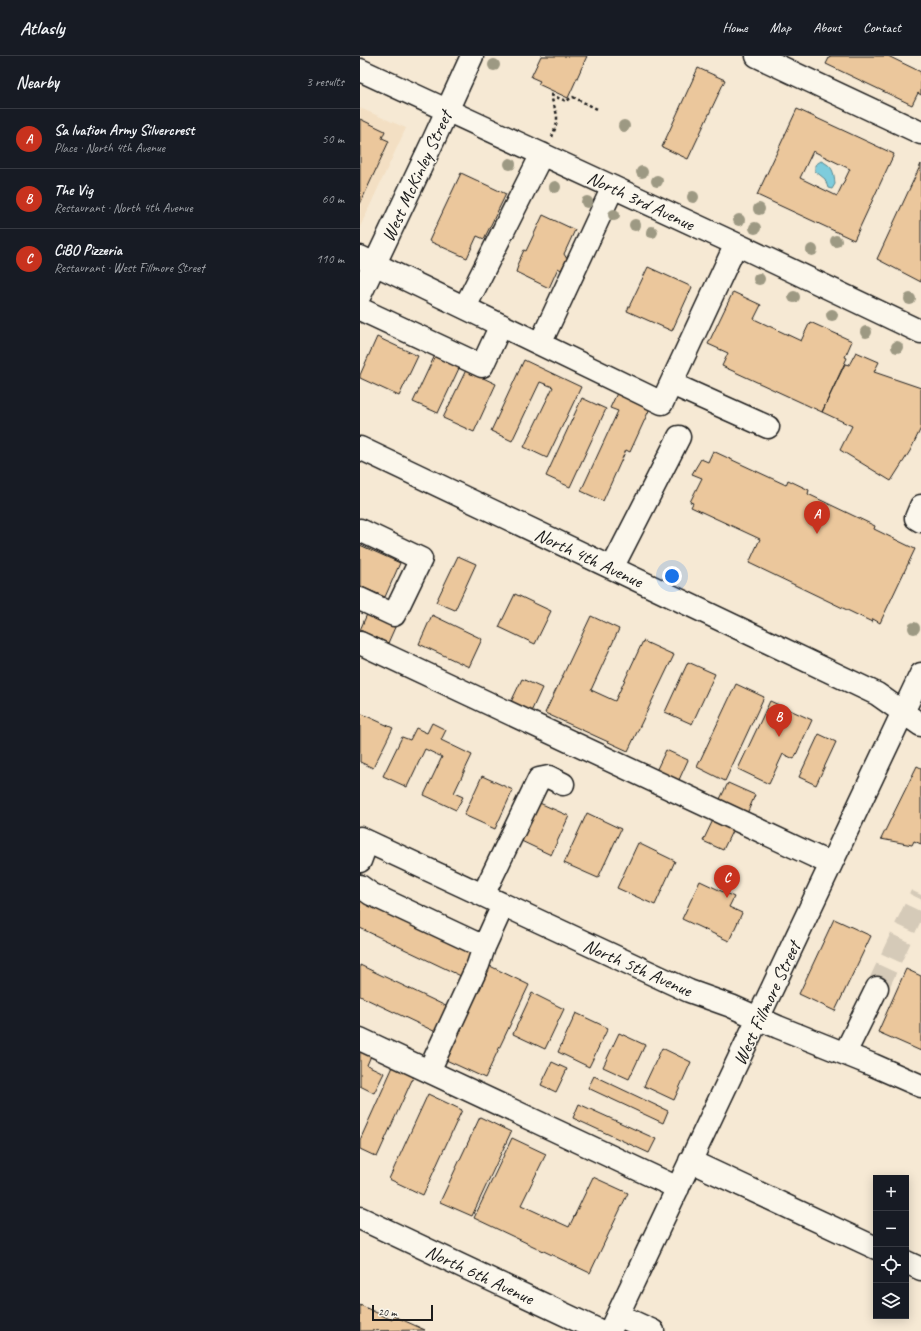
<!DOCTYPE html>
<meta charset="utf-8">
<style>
:root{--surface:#171b24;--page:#242831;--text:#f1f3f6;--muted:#9ea1a6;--line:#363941;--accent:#c8321e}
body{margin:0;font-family:Caveat,sans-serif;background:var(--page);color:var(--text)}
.controls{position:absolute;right:12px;bottom:12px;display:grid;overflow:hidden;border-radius:0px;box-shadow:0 2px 10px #0003}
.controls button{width:36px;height:36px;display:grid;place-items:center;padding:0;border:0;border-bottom:1px solid var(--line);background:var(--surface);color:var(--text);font:20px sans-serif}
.scale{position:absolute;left:12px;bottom:10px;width:61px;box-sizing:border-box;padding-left:4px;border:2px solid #1c1c1c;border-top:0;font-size:11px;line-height:14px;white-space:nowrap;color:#1c1c1c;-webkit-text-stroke:3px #fbf7ec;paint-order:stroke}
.you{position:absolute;left:312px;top:520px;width:14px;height:14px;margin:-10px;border:3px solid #fff;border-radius:50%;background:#1a73e8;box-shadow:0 0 0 6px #1a73e833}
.badge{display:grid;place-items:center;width:26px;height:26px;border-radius:50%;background:var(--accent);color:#fff;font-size:13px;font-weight:700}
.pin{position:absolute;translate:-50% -33px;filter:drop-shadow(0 1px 2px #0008)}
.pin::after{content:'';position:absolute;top:21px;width:14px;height:12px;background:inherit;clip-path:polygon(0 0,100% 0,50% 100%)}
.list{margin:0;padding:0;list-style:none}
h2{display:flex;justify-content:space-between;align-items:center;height:52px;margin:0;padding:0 16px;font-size:17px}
h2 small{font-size:13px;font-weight:400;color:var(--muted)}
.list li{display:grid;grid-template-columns:26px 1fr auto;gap:12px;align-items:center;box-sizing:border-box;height:60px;padding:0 16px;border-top:1px solid var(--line)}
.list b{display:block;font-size:15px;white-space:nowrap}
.list p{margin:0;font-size:13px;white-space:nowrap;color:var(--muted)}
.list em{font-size:13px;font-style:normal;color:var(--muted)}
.icon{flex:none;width:22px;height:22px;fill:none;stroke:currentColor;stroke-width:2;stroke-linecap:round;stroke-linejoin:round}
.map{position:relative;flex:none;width:561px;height:1275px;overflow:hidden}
header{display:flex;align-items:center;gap:24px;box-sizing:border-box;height:56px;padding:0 20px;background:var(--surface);border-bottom:1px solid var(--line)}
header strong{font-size:19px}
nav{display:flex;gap:22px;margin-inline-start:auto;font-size:14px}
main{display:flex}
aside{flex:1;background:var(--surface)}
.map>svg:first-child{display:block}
</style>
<header>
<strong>Atlasly</strong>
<nav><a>Home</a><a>Map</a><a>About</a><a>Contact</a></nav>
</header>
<main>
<aside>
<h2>Nearby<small>3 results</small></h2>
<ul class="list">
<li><span class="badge">A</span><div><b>Sa lvation Army Silvercrest</b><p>Place · North 4th Avenue</p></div><em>50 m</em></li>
<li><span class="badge">B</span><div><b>The Vig</b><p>Restaurant · North 4th Avenue</p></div><em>60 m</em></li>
<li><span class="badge">C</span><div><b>CiBO Pizzeria</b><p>Restaurant · West Fillmore Street</p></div><em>110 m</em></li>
</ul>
</aside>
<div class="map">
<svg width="561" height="1275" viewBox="0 0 561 1275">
<rect width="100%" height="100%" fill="#f6e9d4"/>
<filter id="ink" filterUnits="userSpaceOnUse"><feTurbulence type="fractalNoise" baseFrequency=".025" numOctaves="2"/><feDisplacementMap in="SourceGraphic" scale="8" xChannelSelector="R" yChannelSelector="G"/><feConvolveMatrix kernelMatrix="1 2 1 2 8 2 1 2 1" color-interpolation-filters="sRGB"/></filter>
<g filter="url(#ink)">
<path fill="#f3dfc3" d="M0 52 46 72 0 171Z"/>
<path fill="#7eccdc" stroke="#57868f" d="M461 105C473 110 474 116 475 128L472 133 468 132 465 123 455 115V109Z"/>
<path fill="#ebc79c" stroke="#1c1c1c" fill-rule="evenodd" d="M181 0H227L208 42 178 28 180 25 171 21Z
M470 0H528L561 16V39L558 37 552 49 466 8Z
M338 12 365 24 328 103 302 91Z
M437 53 534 98 494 184 397 139ZM453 95 490 113 477 140 440 122Z
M0 63 25 75 22 82 29 85 0 148Z
M561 108V226L517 203Z
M101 117 146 138 124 183 117 180 107 202 69 185Z
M183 159 215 174 204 198 207 203 201 214 198 212 189 232 156 216 158 210 157 209 164 194 166 195Z
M288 211 332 231 312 275 267 255Z
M373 236 401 249 394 263 441 285 450 266 492 285 485 301 487 302 462 356 362 310 368 297 348 288Z
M17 281 58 300 39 340 0 322V319Z
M496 296 519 306 514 316 561 332V372L550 395 531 425 480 394 492 370 462 356 485 308 489 309Z
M76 297 101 308 78 357 53 346Z
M164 304 221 331 187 402 164 391 193 331 180 326 152 385 131 375Z
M106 314 136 328 114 376 83 362Z
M258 335 291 350 270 396 266 394 243 445 221 435 258 355 250 352Z
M222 342 246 353 210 431 186 420Z
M353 395 426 429 428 424 449 434 448 438 515 470 514 473 555 493 520 567 513 563 512 566 389 507 400 483 331 451 333 447 330 446 342 422 332 418 341 403 348 406Z
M0 489 40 507 25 541 0 530Z
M98 500 116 508 95 554 76 546Z
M155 538 191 555 175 588 139 571Z
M8 556 36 569 28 587 0 574Z
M72 559 122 583 109 611 59 588Z
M231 560 259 573 231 634 255 645 283 585 314 599 268 695 185 657Z
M328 606 355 618 332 668 305 656Z
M162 623 182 632 171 656 151 646Z
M376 628 404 641 365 725 337 711Z
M410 645 452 664 434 703 423 698 409 728 378 713Z
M0 657 33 672 13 712 0 706Z
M72 667 86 674 81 684 112 699 94 737 103 741 96 754 64 739 82 701 65 693 47 731 23 720 42 681 50 684 56 672 67 677Z
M459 678 476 686 456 729 439 721Z
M306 694 328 704 318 726 296 715Z
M557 710 561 712V788L554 785 552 789 521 783Z
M122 720 153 734 135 773 104 759Z
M368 727 395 739 386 760 358 747Z
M175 745 209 760 191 799 157 783Z
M227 757 261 773 238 822 204 807Z
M354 762 374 771 363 794 343 785Z
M278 787 315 805 295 849 257 832Z
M340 825 374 841 369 851 382 857 369 885 322 863Z
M0 842 115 896 103 921 0 872Z
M474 863 511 880 475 955 439 938Z
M0 909 90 952 78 977 0 940Z
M130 910 169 929 125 1022 86 1004Z
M546 913 561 920V995L518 976Z
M172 937 204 953 185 993 153 978Z
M216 957 248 972 229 1011 198 996Z
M259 977 285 989 269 1023 243 1011Z
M0 989 13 995 7 1009 24 1017 14 1037 0 1030Z
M302 992 331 1006 314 1044 284 1030Z
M36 1004 57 1013 17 1101 0 1093V1084Z
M192 1006 207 1013 196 1036 181 1029Z
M234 1020 308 1055 303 1067 228 1032Z
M68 1038 102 1054 63 1139 29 1123Z
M219 1048 296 1083 289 1097 213 1062Z
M120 1061 151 1076 112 1160 80 1146Z
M152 1082 186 1098 161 1149 209 1171 233 1121 268 1137 230 1217 114 1162Z
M0 1249 32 1264 34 1260 65 1274 0 1275Z"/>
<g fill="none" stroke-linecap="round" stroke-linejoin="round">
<path stroke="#d5cab8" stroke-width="22" stroke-dasharray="22 11" stroke-linecap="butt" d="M517 932 561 839"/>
<g stroke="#1c1c1c" stroke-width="25">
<path id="minor" d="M397 0 561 77
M0 14 376 188 561 276
M0 201 302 347 376 188
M0 239 74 83 112 0
M105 251 182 98
M0 253 122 310 141 269
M180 288 253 131
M312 328 408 371
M0 392 517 638 561 669
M561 450 556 462 561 465
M0 474 61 503 34 559 0 543
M252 512 319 381
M0 587 471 808
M0 782 329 935 371 950 418 971 513 1009 561 1030
M0 805 7 786
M0 830 11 838 124 891 143 849
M123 839 179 723 189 721 203 728
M0 983 318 1132
M485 997 517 932
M69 1015 118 909 124 891
M330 1105 516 1192
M0 1162 240 1275
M546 1206 561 1213
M258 1259 293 1275
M250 1275 561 618"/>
</g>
<path stroke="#1c1c1c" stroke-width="2.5" stroke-dasharray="3 3" stroke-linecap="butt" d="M191 39 206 45 213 41 239 54
M192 81C194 75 197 69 197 62 197 52 190 46 192 35"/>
<use href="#minor" stroke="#fbf7ec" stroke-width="22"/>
</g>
<g fill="#9d9983">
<circle cx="134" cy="9" r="6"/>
<circle cx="264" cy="70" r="6"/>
<circle cx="150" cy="108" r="6"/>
<circle cx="282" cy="116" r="6"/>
<circle cx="297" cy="125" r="6"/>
<circle cx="195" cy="131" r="6"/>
<circle cx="333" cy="141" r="6"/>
<circle cx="227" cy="146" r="6"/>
<circle cx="399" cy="153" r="6"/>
<circle cx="254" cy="159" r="6"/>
<circle cx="379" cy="164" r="6"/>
<circle cx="275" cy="169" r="6"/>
<circle cx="395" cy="172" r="6"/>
<circle cx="292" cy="176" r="6"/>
<circle cx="476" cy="185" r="6"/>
<circle cx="452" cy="194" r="6"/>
<circle cx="399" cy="223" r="6"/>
<circle cx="434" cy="241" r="6"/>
<circle cx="550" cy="243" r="6"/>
<circle cx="472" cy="259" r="6"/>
<circle cx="506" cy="276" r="6"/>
<circle cx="537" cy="291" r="6"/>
<circle cx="554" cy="572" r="6"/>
</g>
</g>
<g text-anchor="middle" stroke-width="3" stroke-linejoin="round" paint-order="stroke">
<g font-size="19" fill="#1c1c1c" stroke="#fbf7ec">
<text transform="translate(56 120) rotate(-65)" y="7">West McKinley Street</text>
<text transform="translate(281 144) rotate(25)" y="7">North 3rd Avenue</text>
<text transform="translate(229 501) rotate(25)" y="7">North 4th Avenue</text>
<text transform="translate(278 911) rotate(24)" y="7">North 5th Avenue</text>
<text transform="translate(406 947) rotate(-65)" y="7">West Fillmore Street</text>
<text transform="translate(120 1218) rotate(25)" y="7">North 6th Avenue</text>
</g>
</g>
</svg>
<div class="controls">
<button>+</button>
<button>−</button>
<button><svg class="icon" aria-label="locate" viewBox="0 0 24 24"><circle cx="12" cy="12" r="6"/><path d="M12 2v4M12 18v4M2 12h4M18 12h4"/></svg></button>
<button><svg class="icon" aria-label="layers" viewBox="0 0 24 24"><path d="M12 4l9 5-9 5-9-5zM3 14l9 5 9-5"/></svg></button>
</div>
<div class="scale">20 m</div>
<div class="you"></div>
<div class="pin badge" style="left:457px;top:478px">A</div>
<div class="pin badge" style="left:419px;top:681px">B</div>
<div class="pin badge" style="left:367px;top:842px">C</div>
</div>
</main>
